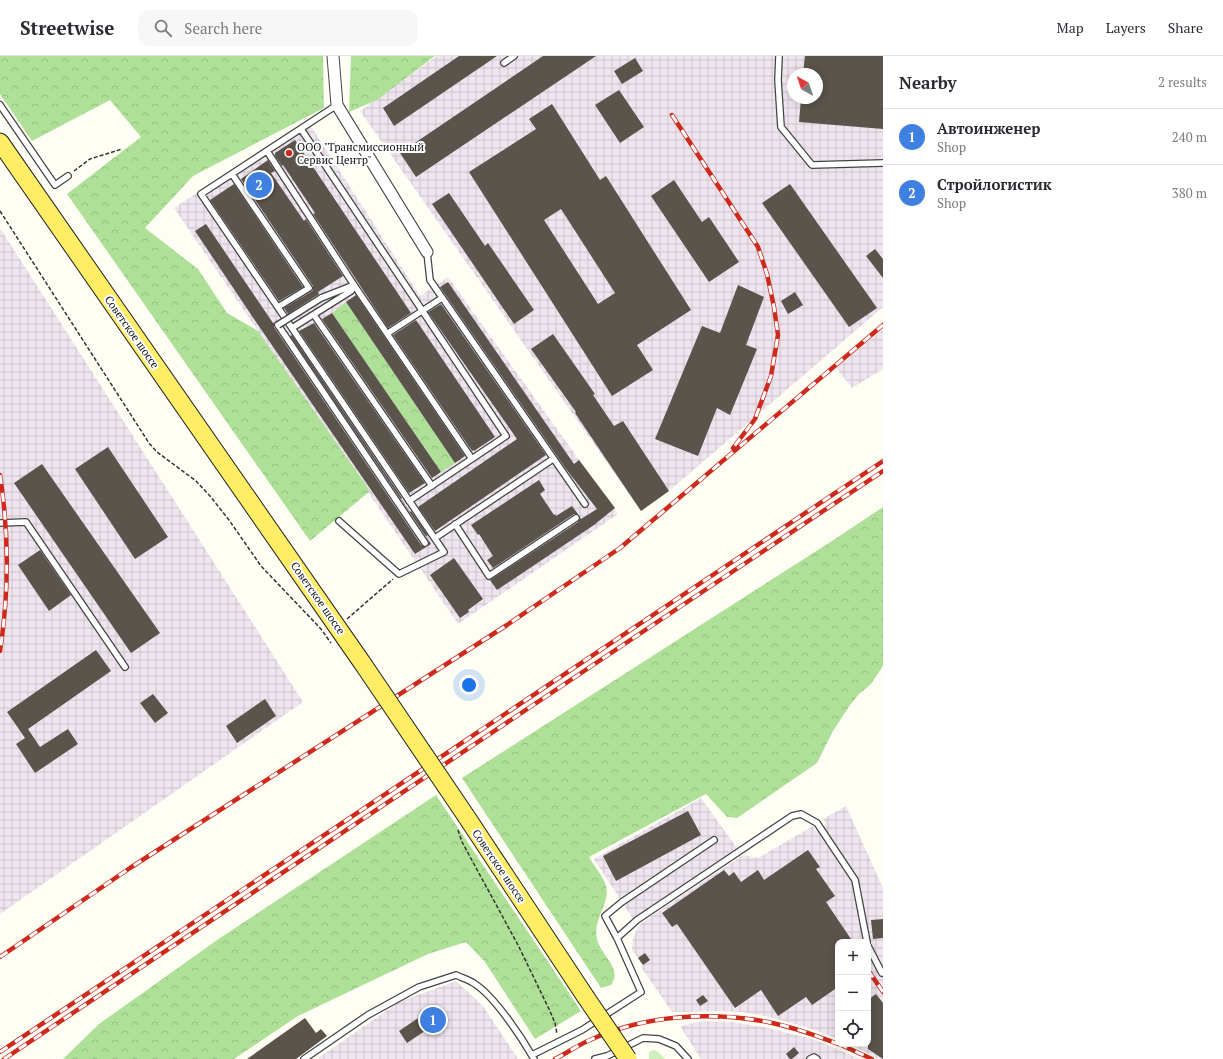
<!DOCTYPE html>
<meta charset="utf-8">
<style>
:root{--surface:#fff;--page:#f7f7f7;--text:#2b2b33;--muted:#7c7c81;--line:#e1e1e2;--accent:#1a73e8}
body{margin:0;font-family:"PT Serif",serif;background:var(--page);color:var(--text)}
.controls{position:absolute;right:12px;bottom:12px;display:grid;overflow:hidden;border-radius:8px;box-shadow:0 2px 10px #0003}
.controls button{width:36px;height:36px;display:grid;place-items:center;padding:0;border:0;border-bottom:1px solid var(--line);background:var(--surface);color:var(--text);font:20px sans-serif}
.compass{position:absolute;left:787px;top:12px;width:36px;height:36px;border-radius:50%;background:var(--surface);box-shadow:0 2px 10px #0003;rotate:320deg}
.you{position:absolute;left:469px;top:629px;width:14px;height:14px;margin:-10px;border:3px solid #fff;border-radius:50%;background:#1a73e8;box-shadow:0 0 0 6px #1a73e833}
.badge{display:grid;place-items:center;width:26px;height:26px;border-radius:50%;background:var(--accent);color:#fff;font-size:13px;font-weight:700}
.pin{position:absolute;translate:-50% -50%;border:2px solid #fff;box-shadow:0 1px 4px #0006}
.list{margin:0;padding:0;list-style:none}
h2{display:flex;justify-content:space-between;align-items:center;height:52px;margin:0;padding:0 16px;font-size:17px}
h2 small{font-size:13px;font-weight:400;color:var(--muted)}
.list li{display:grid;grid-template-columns:26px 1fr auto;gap:12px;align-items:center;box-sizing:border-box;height:56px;padding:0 16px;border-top:1px solid var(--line)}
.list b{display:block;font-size:15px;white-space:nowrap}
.list p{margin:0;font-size:13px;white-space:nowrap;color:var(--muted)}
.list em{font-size:13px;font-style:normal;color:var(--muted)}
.icon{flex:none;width:22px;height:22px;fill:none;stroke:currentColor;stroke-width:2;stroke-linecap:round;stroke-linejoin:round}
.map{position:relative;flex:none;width:883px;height:1003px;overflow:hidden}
header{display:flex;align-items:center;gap:24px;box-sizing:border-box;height:56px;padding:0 20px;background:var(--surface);border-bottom:1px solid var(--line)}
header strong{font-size:19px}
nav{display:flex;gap:22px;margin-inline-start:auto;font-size:14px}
.search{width:280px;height:36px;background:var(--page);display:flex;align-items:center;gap:10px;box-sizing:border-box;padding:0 14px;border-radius:12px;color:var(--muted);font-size:15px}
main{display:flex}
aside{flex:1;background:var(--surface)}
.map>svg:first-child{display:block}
</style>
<header>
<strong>Streetwise</strong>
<div class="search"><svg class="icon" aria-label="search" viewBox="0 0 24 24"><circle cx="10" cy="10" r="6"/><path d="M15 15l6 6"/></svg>Search here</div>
<nav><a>Map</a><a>Layers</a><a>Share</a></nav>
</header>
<main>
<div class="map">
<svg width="883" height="1003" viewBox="0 0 883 1003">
<defs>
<pattern id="industrial-grid" width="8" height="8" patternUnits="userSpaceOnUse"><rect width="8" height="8" fill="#efe5ef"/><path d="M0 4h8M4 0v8" fill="none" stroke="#ccc3cc"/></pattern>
<pattern id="grass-tufts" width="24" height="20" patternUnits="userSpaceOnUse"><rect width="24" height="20" fill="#ceeeba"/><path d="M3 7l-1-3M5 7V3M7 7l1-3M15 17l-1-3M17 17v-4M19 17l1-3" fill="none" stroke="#b0cb9f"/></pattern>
<pattern id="forest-crowns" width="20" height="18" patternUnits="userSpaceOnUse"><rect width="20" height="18" fill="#afe098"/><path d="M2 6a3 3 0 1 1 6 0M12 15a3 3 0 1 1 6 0" fill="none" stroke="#96bf82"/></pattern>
</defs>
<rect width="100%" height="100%" fill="#fffef5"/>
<path fill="url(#industrial-grid)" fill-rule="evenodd" d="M437 0H883V251L669 435 641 455 360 55ZM793 18H817V42H793Z
M307 64 420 240 448 221 618 458 458 568 174 152Z
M0 172 303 646 0 858Z
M883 273V313L852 332 836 312Z
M701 742 737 792 633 863 594 803Z
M846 750 883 832V1003H878L850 988H868V886H838V983L809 972 770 961 743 956 718 955 672 956 641 911 643 909 632 894 633 882 639 869 650 861 743 799 758 802 813 770 815 774 826 768 823 763Z
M456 925 483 950 518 1003H317L399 946Z
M703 965 733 966 768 972 816 984 860 1003H701L680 970Z"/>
<path fill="url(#grass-tufts)" d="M654 994 658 996 665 1003H649V996Z"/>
<path fill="url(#forest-crowns)" d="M0 0H323L324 52 193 120 145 172 198 213 227 257 258 275 370 435 310 485 67 138 141 81 110 44 32 85 0 38Z
M351 0H435L377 44 349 56Z
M346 246 455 407 441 416 332 257Z
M883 451V610L871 628 859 638 850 649 833 675 817 707 737 762 727 761 706 738 589 801C594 810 603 820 606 830 611 847 592 863 597 883 601 900 623 912 611 929L601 932 462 722 832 485Z
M436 739 581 955 535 983 485 906 466 886 428 898 298 960 234 1003H63L99 968 220 882Z"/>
<path fill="#5b544c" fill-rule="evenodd" d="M459 0H497L394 70 383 52Z
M543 0H596L416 121 400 97Z
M805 0H883V73L799 66 801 42H817V18H803Z
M635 2 643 15 622 28 614 15Z
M619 34 644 71 620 87 595 49Z
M552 48 600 124 606 120 691 254 637 289 653 314 612 340 469 116 536 73 529 63ZM561 153 615 237 598 248 544 164Z
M295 84 411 257 388 272 313 158 315 157 283 109 282 110 275 100V97Z
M268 104 275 115 271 117 304 165 306 163 343 220 318 236 319 238 288 258 284 252 311 236 313 234V230L241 123Z
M674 124 702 166 709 161 739 206 709 226 651 140Z
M234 128 303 231 279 245 210 144Z
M790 128 877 252 849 271 762 147Z
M449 137 485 190 488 187 534 254 514 268 432 148Z
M206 168 273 267 280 262 274 267V271L421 489 426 491 415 498 254 263 195 175Z
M875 193 883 203V222L866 200Z
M448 226 574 408 579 404 615 452 594 469 497 534 490 524 578 466 580 462 581 463 597 453 566 413 440 231Z
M738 229 764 241 746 289 757 293 730 359 717 352 698 400 655 383 702 270 720 277Z
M795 236 803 249 788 258 781 245Z
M356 239 465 400 455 407 346 246Z
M441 248 546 399 435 475 418 451 517 383 428 256Z
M332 257 441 416 432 422 322 263Z
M416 264 495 381 474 395V394L472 395 393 279Z
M314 267 425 427 409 437 299 275Z
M553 278 595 338 593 339 614 370 623 365 669 435 641 455 575 357 576 356 531 293Z
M292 279 402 442 401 443 410 456 411 455 428 479 426 480 431 488 428 490 429 485 290 280Z
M108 391 168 481 135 503 75 413Z
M42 408 160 577 131 597 14 427Z
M539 424 545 434 540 438 554 459 555 458 556 460 572 450 578 458H574L493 512 487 504 493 500 479 478 478 479 471 469Z
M40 494 71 539 49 555 18 509Z
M454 502 483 543 468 554 469 556 460 562 430 519Z
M96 594 111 615 28 673 40 691 68 673 78 688 35 717 16 688 25 682 7 656Z
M153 638 168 657 155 667 140 647Z
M265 643 276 660 237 687 226 670Z
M688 755 701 779 616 825 603 800Z
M808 794 820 811 816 813 835 840 826 846 853 886H838V931L812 949 806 941 778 960 761 934 735 952 677 868 672 871 662 857 724 814 729 820 734 816 741 826 758 814 764 824Z
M883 863V882L873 883 871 864Z
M645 897 650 904 643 909 638 902Z
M876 938 883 947V1003L868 993V944Z
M703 939 708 945 700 950 696 944Z
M433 952 441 964 407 987 399 975Z
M305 962 316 977 321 973 327 980 296 1003H247Z
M794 991 799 997 792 1003H790L786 998Z"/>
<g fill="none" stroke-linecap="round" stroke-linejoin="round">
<g stroke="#444" stroke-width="8">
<path id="service" d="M779 0 778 24 781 71 812 109 883 107
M504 7 514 0
M0 49 55 129 68 120
M337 49 201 138 444 496 399 518 339 465
M301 73 506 380 409 445
M267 95 354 229 472 403
M232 118 309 232 278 251
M427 196 430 224 585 448
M314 259 432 430
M278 269 425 487
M292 272 351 235 354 229 321 242
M388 277 442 242
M0 467 26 466 125 611
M455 468 489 520 576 462
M435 482 553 403
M617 882 637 864 792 760 801 758 817 767 855 824 867 886
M868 890 882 917
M532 999 582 974 641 936 617 882 605 860 622 846 714 784
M304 1003 368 959 419 931 456 919C462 922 470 924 475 928 495 941 522 982 534 1003
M595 1003 607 1000 643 982 659 983 676 990 688 1003
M810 1003 814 1001 817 1003"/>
</g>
<g stroke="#444" stroke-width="13">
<path id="minor" d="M333 0 337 49 427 196"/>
</g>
<g stroke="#222" stroke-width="19">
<path id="primary" d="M0 86 363 608
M466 760 585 940"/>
</g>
<path stroke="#333" stroke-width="1.5" stroke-dasharray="4 2" stroke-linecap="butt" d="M74 115 90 103 122 93
M0 155 149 387 157 396 196 425 210 440 229 464 261 510 321 573 331 587
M347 563 393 523
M458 774 462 786 518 889 549 953 555 967 557 978"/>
<use href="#service" stroke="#fff" stroke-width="5.5"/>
<use href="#minor" stroke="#fff" stroke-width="11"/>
<use href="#primary" stroke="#ffed65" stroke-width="17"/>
<g stroke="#cd2a1d" stroke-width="4.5">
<path id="rail" d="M672 59 758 191 767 218 774 251 778 279 771 320 755 363 733 392
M0 419C9 477 9 537 0 595
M0 901 130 812 507 569 620 492 883 269
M868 914 883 936
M839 988 872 1003
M0 996 883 405
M4 1003 883 415
M555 1003C567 997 578 989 590 984 644 959 710 955 768 966 792 971 815 979 838 988"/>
</g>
<use href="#rail" stroke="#fff" stroke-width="3" stroke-dasharray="9" stroke-linecap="butt"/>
<g stroke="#444" stroke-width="8" stroke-linecap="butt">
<path id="service-bridge" d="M278 269 321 242"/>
</g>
<g stroke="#222" stroke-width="19" stroke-linecap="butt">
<path id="primary-bridge" d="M363 608 466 760
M585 940 628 1003"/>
</g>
<use href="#service-bridge" stroke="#fff" stroke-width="5.5"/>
<use href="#primary-bridge" stroke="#ffed65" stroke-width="17"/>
</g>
<circle fill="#cd2a1d" stroke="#fff" stroke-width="1.5" cx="289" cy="97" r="4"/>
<g text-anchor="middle" stroke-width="4" stroke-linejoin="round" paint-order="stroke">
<g font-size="11" fill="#111" stroke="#fff" text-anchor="start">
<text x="297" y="95">ООО "Трансмиссионный<tspan x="297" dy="13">Сервис Центр"</tspan></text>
</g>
<g font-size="11" fill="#111" stroke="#fff">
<text transform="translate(132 276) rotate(55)" y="4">Советское шоссе</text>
<text transform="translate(318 542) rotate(55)" y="4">Советское шоссе</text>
<text transform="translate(499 810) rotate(56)" y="4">Советское шоссе</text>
</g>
</g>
</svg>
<div class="controls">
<button>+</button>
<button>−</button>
<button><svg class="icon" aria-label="locate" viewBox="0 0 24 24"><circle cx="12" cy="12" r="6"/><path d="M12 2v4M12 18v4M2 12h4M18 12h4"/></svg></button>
</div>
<svg class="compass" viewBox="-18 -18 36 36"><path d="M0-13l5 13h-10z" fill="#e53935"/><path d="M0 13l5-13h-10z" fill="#7c7c81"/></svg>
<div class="you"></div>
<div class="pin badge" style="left:433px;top:964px;background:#3f7fe0">1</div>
<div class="pin badge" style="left:259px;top:129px;background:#3f7fe0">2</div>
</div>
<aside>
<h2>Nearby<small>2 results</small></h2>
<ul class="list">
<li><span class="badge" style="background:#3f7fe0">1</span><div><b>Автоинженер</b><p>Shop</p></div><em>240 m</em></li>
<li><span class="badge" style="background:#3f7fe0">2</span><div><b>Стройлогистик</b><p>Shop</p></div><em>380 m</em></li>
</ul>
</aside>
</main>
